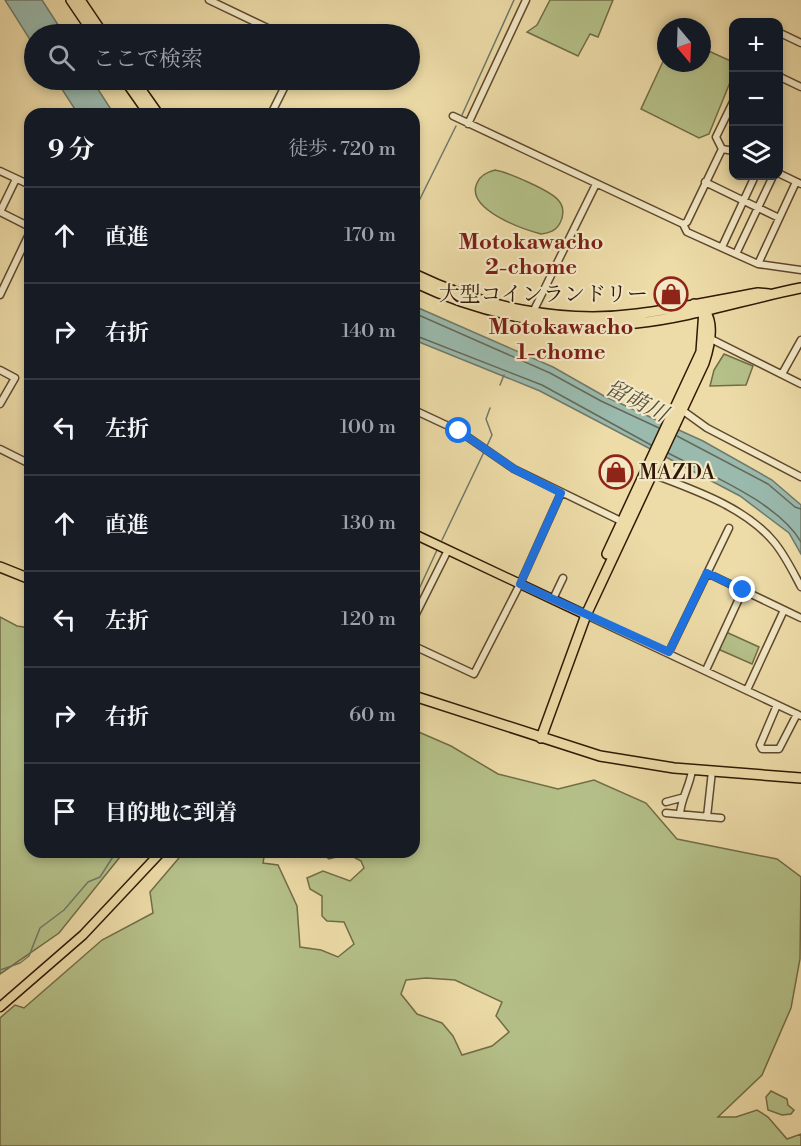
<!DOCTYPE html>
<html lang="ja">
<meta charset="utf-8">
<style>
:root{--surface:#171b24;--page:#20242c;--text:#f1f3f6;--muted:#9ea1a6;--line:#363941}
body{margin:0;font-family:"Libre Bodoni","Noto Serif JP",serif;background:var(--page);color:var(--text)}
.controls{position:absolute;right:18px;top:18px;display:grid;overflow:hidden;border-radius:12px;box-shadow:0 3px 9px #0003}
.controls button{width:54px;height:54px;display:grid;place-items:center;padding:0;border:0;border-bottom:2px solid var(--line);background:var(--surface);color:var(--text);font:30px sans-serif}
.compass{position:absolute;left:657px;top:18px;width:54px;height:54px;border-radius:50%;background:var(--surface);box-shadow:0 3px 9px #0003;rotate:161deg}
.stop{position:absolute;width:18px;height:18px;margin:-14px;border:4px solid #1a73e8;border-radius:50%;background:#fff}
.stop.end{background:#1a73e8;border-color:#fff;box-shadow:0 2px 6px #0008}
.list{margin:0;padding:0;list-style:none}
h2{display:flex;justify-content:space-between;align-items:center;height:78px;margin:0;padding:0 24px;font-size:26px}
h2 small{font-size:20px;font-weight:400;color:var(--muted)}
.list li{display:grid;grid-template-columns:39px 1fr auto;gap:18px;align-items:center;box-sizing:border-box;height:96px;padding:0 24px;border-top:2px solid var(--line)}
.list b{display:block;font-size:22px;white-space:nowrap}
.list em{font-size:20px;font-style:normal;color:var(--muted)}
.icon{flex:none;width:33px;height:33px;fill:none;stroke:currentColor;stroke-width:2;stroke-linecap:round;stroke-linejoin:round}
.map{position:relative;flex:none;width:801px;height:1146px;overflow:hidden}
.search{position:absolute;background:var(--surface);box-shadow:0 3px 9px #0003;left:24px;top:24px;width:396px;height:66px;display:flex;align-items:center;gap:15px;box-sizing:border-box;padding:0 21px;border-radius:33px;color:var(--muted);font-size:22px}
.panel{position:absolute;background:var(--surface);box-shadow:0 3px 9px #0003;left:24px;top:108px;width:396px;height:750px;border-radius:18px}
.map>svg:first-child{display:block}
</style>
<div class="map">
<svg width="801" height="1146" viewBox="0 0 801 1146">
<rect width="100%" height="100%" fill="#eddca8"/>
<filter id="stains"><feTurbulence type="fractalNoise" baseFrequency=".00333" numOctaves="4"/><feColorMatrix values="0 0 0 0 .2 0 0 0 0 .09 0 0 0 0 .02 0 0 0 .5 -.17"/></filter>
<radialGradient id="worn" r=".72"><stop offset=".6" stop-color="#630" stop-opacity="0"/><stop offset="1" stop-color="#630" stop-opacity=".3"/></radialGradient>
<path fill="#b5c189" stroke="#726c46" stroke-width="1.5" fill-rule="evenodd" d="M550 0H613L598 37 590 34 578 56 527 32 537 25Z
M702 48 733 62V75L709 134 699 138 641 109 666 55V63H702Z
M495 170C507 172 552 191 559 201 564 207 564 216 560 223 556 231 549 233 541 234 522 229 465 209 477 183 480 175 487 172 495 170Z
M724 354 753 366 746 385 710 386 714 370Z
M0 617 17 626 30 628V852H124L59 933 0 974Z
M726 632 759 647 752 664 718 649Z
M414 730 451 746 498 774 558 789 594 780 646 803 677 839 777 859 801 877 800 959 791 1008 762 1075 718 1117H736L757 1110 768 1117 787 1139 801 1134V1146H0V1018L15 1005 24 1008 102 940 153 913 150 892 184 852H265L263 863 278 865 297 906 300 947 321 950 338 957 354 944 344 922 327 921 322 916V896L310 889 307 878 323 871 350 881 364 868 361 861 348 854 329 859 320 852H414ZM426 978 455 980 502 1002 496 1016 509 1032 492 1046 462 1055 453 1036 442 1023 417 1014 401 994 406 980Z
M771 1091 787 1099 788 1105 794 1110 791 1114 782 1115 768 1110 766 1097Z"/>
<path fill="#9abaae" stroke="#70796a" stroke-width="1.5" d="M5 0H42L64 34H34V46Z
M56 80H92L114 114H78Z
M414 306 553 367 604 396 703 441 772 480 801 505V554L789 533 740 496 540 391 414 340Z"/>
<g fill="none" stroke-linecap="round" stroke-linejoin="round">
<path stroke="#656959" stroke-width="1.5" d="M414 313 550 373 601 401 659 428
M414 335 542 385 651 445
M677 436 768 484 795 507 801 509
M668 453C708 474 779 503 801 542"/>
<path stroke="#70796a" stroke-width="1.5" d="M462 115 514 0
M414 211 456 126
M500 385 504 375
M486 448 492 435 486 419 490 408
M442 540 484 452
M414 600 437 550
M0 970 20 963 29 956 40 928 64 910 88 882 100 877 116 852"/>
<g stroke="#5f492d" stroke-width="9">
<path id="minor" d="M209 0 280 34
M778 32 801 43
M778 76 801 87
M271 114 288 80
M453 116 683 224 687 232 758 264 801 270
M468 124 526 0
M722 149 716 137 734 100
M722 149 734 151
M0 171 30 185
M778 173 801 184
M705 182 779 218
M0 212 16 179
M0 212 30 227
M683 224 687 222 722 149
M722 247 755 176
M736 254 773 176
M758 264 796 182
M0 295 30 232
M533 312 596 184
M707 337 801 384
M0 370 15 378 0 404
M782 374 801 340
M414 410 459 431 514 469 625 523
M682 410 707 428 801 477
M0 449 30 464
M652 474C694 490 745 507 774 542 785 555 793 572 801 587
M707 573 801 618
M553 599 563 578
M586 615 801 716
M414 618 448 550
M414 646 474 674 520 584 561 493
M669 652 729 528
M706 670 743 590
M747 690 784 610
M777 705 760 745 762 749H779L797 714
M666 802 681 798
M666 813 721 818
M680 814C681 798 690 786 692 770
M707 817 712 771"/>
</g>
<g stroke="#301804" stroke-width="11">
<path id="major" d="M414 534 586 615
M0 1007 83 935 161 852"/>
</g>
<g stroke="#301804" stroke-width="12">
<path id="highway" d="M71 0 94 34
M80 0 103 34
M125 80 149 114
M134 80 158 114
M414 274C482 307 561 324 637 314 677 309 718 300 758 293L769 294
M414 282C483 315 560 330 636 323 692 317 746 299 801 288
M607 554 701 352 704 310
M0 567 30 579
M414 696 600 756 674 768 801 778
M541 738 586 615 704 363C710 345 718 312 694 304"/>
</g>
<use href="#minor" stroke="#f3e8c6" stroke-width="6"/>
<use href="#major" stroke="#eddca8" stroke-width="8"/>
<use href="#highway" stroke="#eddca8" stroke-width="9"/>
</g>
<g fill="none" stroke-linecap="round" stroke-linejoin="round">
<path stroke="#1a73e8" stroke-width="8" d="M459 431 514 469 561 493 520 584 669 652 707 573 743 590"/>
</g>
<defs>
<g id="shop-ring" transform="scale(1.725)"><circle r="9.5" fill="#f3e8c6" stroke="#8f2418" stroke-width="1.5"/><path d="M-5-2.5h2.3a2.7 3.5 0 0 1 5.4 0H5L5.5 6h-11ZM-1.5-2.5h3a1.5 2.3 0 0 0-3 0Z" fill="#8f2418"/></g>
</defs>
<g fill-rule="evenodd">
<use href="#shop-ring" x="671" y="294"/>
<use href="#shop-ring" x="616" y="472"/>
</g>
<g text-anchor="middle" stroke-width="4.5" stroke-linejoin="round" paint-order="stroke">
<g font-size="21" fill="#301804" stroke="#f3e8c6" text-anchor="end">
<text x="648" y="301">大型コインランドリー</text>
<text x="639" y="479" text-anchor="start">MAZDA</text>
</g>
<g font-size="22" font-weight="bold" fill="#7a1f14" stroke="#f3e8c6">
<text x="531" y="249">Motokawacho<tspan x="531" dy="25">2-chome</tspan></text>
<text x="561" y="334">Motokawacho<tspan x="561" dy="25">1-chome</tspan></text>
</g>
<g font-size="22" font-style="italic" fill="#555140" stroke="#f3e8c6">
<text transform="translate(637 400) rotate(27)" y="8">留萌川</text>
</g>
</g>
<rect width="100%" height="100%" filter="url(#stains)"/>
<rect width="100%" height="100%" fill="url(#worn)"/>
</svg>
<div class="controls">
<button>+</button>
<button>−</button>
<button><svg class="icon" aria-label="layers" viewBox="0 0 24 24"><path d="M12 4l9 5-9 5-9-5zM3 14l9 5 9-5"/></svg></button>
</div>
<svg class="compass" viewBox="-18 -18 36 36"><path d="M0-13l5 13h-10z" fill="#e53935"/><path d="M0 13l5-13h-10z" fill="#9ea1a6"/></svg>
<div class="stop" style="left:459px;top:431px"></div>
<div class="stop end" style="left:743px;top:590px"></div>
<div class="search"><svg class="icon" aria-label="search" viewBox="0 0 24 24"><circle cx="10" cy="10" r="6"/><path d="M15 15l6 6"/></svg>ここで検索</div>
<section class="panel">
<h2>9 分<small>徒歩 · 720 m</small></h2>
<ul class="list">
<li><svg class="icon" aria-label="ahead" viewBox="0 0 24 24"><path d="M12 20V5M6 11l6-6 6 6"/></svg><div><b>直進</b></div><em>170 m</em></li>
<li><svg class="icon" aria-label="right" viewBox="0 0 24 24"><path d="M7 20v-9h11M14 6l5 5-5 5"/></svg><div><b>右折</b></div><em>140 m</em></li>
<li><svg class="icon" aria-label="left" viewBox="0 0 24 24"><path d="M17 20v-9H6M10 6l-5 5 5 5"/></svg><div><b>左折</b></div><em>100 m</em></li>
<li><svg class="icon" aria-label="ahead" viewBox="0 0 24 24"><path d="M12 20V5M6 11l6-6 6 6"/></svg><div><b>直進</b></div><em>130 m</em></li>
<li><svg class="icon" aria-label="left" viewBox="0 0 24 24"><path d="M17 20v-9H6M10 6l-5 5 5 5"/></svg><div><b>左折</b></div><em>120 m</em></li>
<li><svg class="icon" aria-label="right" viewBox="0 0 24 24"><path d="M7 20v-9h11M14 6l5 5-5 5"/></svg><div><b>右折</b></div><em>60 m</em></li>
<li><svg class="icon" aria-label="arrive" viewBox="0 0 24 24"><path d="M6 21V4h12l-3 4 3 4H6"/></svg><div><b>目的地に到着</b></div></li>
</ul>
</section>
</div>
